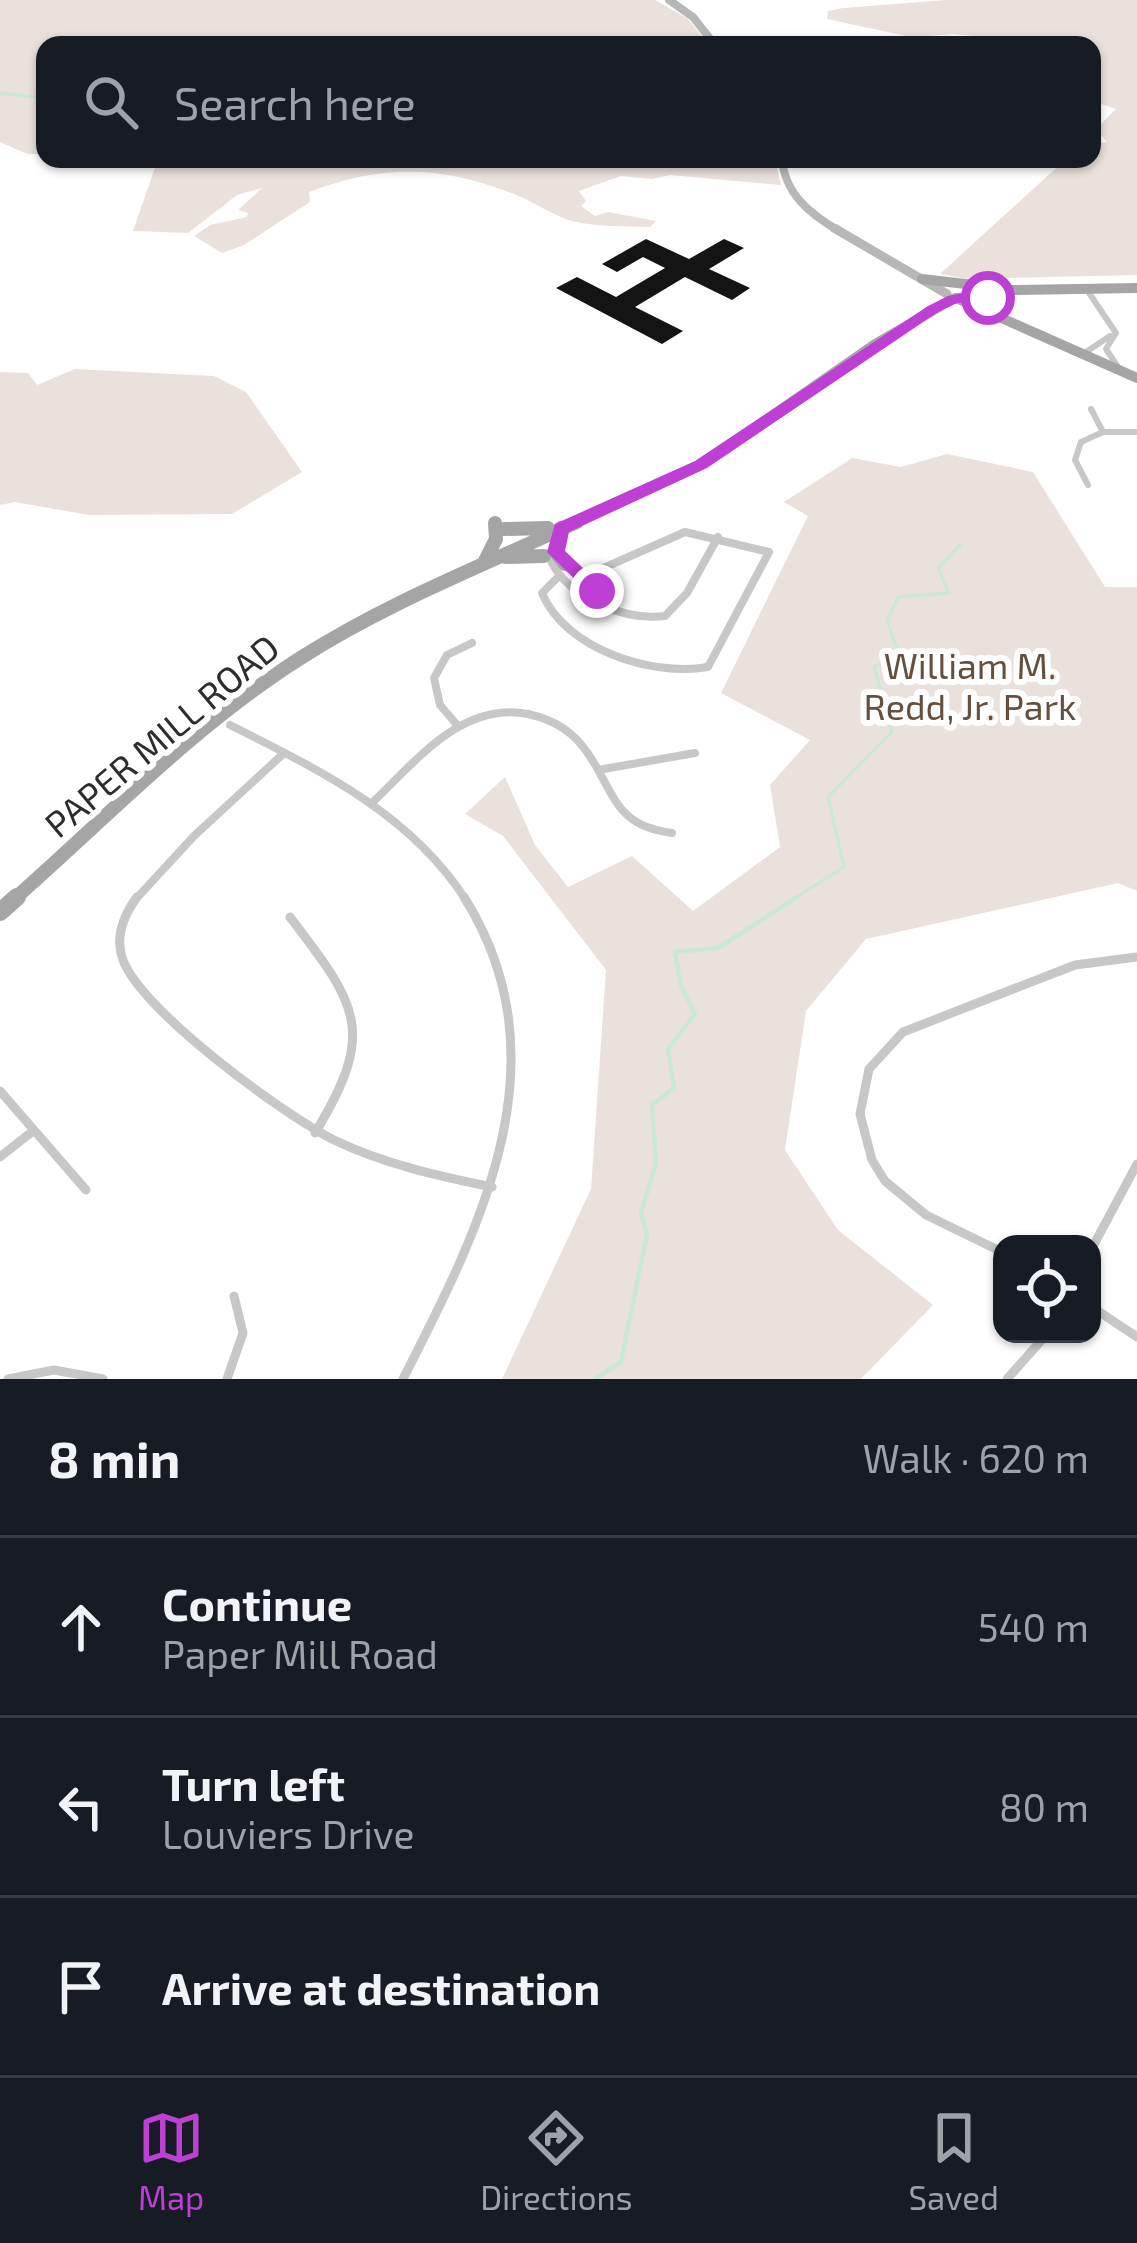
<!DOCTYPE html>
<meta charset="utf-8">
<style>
:root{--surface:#171b24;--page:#20242c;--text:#f1f3f6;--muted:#9ea1a6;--line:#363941;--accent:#be3fd4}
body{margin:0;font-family:"Exo 2",sans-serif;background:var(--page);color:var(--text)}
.controls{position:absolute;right:36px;bottom:36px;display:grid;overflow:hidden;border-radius:24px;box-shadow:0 3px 9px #0004}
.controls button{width:108px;height:108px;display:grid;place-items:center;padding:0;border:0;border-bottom:3px solid var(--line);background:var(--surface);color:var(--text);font:60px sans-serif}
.stop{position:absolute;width:36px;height:36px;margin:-27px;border:9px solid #be3fd4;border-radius:50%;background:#fff}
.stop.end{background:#be3fd4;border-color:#fff;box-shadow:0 3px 12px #0008}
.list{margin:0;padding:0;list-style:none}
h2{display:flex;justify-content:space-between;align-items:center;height:156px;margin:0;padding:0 48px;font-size:51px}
h2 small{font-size:39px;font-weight:400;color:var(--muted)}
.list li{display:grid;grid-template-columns:78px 1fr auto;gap:36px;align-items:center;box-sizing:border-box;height:180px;padding:0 48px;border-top:3px solid var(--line)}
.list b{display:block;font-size:45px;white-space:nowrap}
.list p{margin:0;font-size:39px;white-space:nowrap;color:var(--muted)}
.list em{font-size:39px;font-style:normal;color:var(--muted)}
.icon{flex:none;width:66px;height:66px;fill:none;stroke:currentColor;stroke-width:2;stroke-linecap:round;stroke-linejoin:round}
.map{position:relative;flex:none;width:1137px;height:1379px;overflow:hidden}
.search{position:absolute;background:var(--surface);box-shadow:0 3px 9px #0004;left:36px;right:36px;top:36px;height:132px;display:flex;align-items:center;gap:30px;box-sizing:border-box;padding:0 42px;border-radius:24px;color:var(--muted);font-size:45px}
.sheet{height:696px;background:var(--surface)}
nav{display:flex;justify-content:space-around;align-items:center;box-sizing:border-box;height:168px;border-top:3px solid var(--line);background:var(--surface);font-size:33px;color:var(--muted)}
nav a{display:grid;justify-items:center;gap:6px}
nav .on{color:var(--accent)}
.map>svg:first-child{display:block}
</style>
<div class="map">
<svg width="1137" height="1379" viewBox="0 0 1137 1379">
<rect width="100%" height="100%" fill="#fff"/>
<path fill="#eae1dc" d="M0 0H655L687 18 709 45H45V154H27L0 142Z
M946 0H1137V275L968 279 940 274 1066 159H1092V144L1107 142 1096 129 1116 109 1092 101V45L952 34 929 36 928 45H911V37L827 19 828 11 843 8Z
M158 159H775L781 185 670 175 652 179 621 176 579 191 586 201 581 206 595 216 608 212 656 221 650 227C625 226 600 227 576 222 554 217 537 203 516 195 443 165 382 164 309 192L310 202 244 245 222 253 194 236 210 225 247 217 248 213 238 210 262 188 237 195 188 233 133 231Z
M75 369 214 376 246 392 302 472 232 514 89 515 15 502 0 505V372L28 373 37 385Z
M947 454 1033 472 1105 587H1137V891L1118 883 866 939 806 1011 785 1150 838 1230 933 1305 861 1379H502L591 1189 606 970 503 836 465 814 505 777 535 845 568 887 632 856 693 911 780 847 770 785 810 740 721 693 808 516 784 502 852 458 901 467Z"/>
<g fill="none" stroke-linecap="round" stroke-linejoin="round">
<path stroke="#cae8d3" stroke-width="3" d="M0 93 45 98
M792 900 844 867 828 797 892 732 874 666 901 659 887 621 898 597 949 593 938 568 961 544"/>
<path stroke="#cae8d3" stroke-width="4.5" d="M595 1379 621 1362 647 1234 641 1212 656 1163 652 1105 674 1088 668 1049 695 1014 681 986 675 952 718 948 797 897"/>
</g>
<path fill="#141414" d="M646 239 689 259 724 239 744 248 709 269 750 288 732 300 685 277 635 307 683 331 662 344 556 288 577 277 616 297 665 268 643 257 617 272 602 264Z"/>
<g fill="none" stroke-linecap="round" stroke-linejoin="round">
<path stroke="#c7c7c7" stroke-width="6" d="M1087 290 1116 333 1106 349 1118 367
M1086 352 1110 336
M1091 409 1103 432
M1088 485 1075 460 1081 442 1103 432H1137"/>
<path stroke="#c7c7c7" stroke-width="8" d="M551 561C569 598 625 621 665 616L687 593 718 537
M562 563 615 605
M558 577 542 593C565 649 652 677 708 667L769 552 685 532 583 577
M230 725C319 770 410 813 466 900
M458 726 440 705 434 678 447 655 472 643
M598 770 695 753
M372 803C415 762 462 701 528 714 555 720 574 732 589 755 616 796 616 826 672 833
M135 900 194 836 283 754"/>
<path stroke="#c7c7c7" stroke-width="9" d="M137 897C124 915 115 935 122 957 137 1008 284 1115 334 1140 384 1164 438 1176 492 1187
M290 917C358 1006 377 1031 315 1133
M0 1091 86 1190
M0 1157 33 1131
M1092 1248 1137 1164
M1002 1252 926 1215 885 1181 872 1160 860 1114 869 1069 903 1032 1075 965 1137 957
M1092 1307 1137 1337
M8 1379 54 1370 103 1379
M227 1379 243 1333 234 1296
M403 1379C480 1228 567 1061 464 897
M1007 1379 1047 1334"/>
<path stroke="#b7b7b7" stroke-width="8" d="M669 0 693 17 715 45
M782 159C785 194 810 214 839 231"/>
<path stroke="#b7b7b7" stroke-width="9" d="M834 228 947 294"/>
<path stroke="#a5a5a5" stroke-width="10" d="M922 279 983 286
M956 298 1137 378
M571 525 701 465 875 344 953 299 1012 290 1137 288"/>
<path stroke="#a5a5a5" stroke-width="14" d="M561 528 556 552 565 564
M504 529 548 528
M505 557 544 556
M484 563 496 539 495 523
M13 900C105 819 195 725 299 659 386 603 484 565 577 522"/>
<path stroke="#a5a5a5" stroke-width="18" d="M0 912 17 897"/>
</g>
<path fill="#be3fd4" d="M994 287 1001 291 993 301 957 303 938 312 707 468 569 532 565 551 603 587V595H591L547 552 555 524 695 461 928 306 948 296Z"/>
<g text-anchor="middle" stroke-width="12" stroke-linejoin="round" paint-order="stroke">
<g font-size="36" fill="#65503f" stroke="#fff">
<text x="970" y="679">William M.<tspan x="970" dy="41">Redd, Jr. Park</tspan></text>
</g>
<g font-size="36" fill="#2d2d2d" stroke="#fff">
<text transform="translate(162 736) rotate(-40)" y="13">PAPER MILL ROAD</text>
</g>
</g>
</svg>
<div class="controls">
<button><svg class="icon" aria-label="locate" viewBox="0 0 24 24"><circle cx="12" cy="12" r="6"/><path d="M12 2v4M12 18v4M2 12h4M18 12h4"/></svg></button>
</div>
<div class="stop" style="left:988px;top:298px"></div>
<div class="stop end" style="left:597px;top:591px"></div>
<div class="search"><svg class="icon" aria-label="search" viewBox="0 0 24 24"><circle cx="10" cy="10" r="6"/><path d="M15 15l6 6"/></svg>Search here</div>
</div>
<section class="sheet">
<h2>8 min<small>Walk · 620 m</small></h2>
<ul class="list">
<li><svg class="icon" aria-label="ahead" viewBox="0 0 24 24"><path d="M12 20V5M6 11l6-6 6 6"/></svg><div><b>Continue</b><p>Paper Mill Road</p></div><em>540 m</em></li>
<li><svg class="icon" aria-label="left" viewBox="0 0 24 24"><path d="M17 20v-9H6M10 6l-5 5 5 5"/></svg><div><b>Turn left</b><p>Louviers Drive</p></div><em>80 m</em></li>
<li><svg class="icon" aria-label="arrive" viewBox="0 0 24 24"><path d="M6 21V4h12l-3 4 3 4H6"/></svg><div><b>Arrive at destination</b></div></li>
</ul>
</section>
<nav>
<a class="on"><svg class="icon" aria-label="map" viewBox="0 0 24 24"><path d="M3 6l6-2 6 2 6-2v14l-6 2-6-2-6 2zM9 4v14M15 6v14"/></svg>Map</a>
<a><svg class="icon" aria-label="directions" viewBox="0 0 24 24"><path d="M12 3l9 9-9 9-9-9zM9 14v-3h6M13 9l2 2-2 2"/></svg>Directions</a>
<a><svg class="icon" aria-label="saved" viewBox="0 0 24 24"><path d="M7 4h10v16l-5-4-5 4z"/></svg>Saved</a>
</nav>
